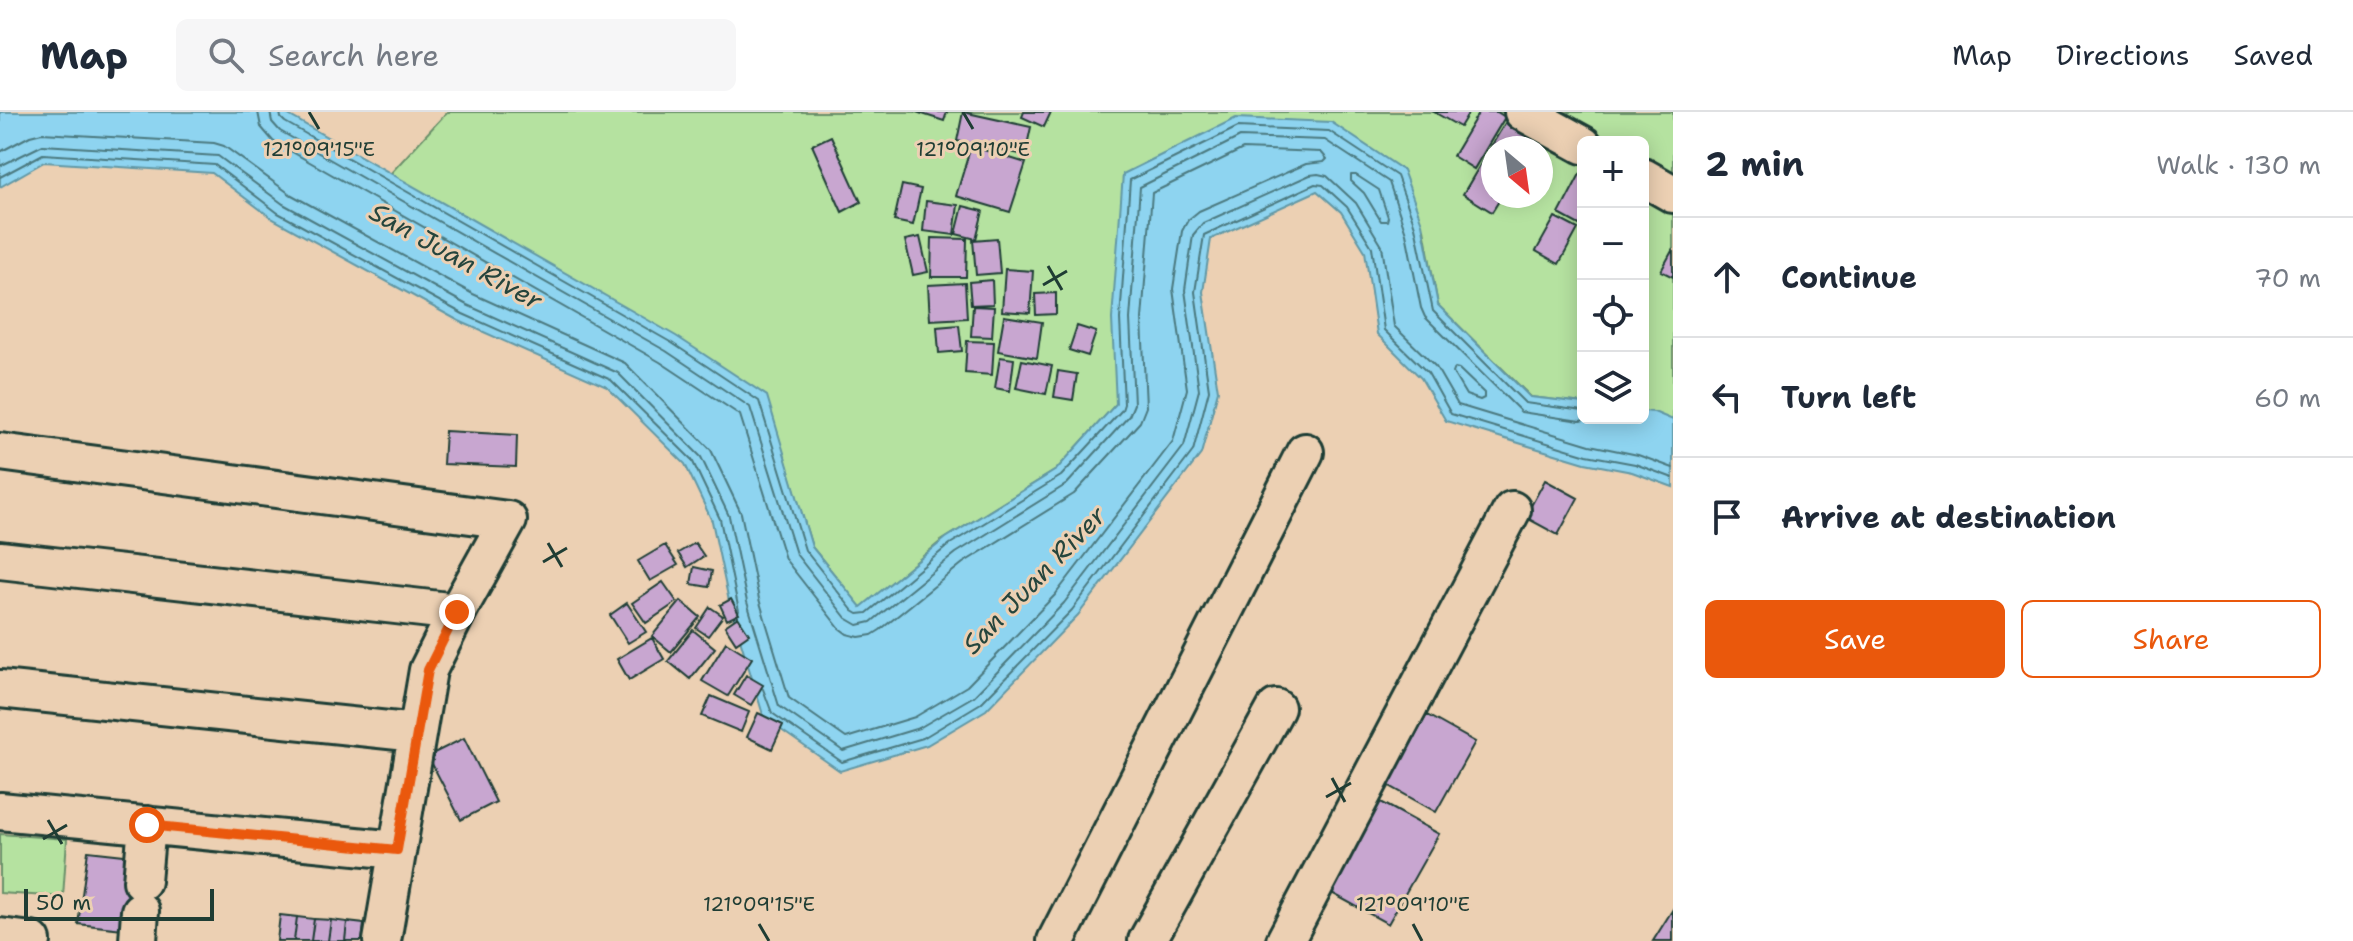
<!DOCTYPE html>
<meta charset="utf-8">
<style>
:root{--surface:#fff;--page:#f6f6f7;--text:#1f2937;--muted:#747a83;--line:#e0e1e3;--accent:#ea580c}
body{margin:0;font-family:"Shantell Sans",sans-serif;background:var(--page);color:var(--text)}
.controls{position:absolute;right:24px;top:24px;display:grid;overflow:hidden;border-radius:12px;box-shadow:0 4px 20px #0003}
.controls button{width:72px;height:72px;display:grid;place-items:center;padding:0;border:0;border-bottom:2px solid var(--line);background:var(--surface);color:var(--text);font:40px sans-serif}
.compass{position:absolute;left:1481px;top:24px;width:72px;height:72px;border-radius:50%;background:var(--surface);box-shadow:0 4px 20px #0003;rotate:151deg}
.scale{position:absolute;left:24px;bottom:20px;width:190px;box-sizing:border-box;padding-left:8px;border:4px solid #1f3d34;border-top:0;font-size:22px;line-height:28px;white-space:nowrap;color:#1f3d34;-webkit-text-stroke:6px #ecd0b3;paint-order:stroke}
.stop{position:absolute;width:24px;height:24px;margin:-18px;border:6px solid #ea580c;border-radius:50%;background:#fff}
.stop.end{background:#ea580c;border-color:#fff;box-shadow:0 2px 8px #0008}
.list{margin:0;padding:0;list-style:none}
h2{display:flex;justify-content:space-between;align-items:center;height:104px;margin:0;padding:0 32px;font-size:34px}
h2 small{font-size:26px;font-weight:400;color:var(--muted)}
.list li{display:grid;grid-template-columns:52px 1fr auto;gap:24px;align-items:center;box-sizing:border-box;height:120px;padding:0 32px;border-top:2px solid var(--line)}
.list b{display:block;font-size:30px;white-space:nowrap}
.list em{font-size:26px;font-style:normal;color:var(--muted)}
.actions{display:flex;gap:16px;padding:24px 32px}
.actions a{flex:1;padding:18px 0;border:2px solid var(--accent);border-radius:12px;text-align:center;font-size:28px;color:var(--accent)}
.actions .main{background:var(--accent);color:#fff}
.icon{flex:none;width:44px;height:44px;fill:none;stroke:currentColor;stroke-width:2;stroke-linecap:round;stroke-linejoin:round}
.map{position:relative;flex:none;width:1673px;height:829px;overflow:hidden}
header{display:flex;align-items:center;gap:48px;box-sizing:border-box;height:112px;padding:0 40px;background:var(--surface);border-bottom:2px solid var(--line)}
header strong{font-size:38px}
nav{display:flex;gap:44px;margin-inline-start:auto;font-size:28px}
.search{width:560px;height:72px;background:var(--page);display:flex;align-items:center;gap:20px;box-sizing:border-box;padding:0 28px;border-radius:12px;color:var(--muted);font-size:30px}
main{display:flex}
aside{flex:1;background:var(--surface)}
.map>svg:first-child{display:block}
</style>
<header>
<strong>Map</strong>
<div class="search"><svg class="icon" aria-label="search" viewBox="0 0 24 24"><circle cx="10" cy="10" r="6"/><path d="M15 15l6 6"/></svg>Search here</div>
<nav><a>Map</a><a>Directions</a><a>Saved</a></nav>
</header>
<main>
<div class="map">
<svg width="1673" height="829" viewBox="0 0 1673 829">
<rect width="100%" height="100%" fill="#ecd0b3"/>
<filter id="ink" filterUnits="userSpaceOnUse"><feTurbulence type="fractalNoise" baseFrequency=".0125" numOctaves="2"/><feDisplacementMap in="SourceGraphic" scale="16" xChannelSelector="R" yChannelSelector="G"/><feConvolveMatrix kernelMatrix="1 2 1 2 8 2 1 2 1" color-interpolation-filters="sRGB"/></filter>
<g filter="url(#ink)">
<path fill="#b5e2a0" stroke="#6a906a" stroke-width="2" fill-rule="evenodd" d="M447 0H1673V309L1643 299V30H1583V291L1531 285 1438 193 1424 117 1231 9 1116 292 1056 358 941 429 861 496 812 435 766 284 390 62ZM1493 36H1541V84H1493Z
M0 722 67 727 63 785 0 781Z"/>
<path fill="#8ed4f0" stroke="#6298a5" stroke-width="2" d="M0 0H283L676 224 767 284 812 435 861 495 946 426 1056 358 1116 292 1112 207 1123 62 1236 6 1331 10 1403 58 1422 111 1438 193 1530 285 1583 291V306H1643V299L1654 300 1673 308V375L1632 360 1585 351 1446 309 1421 266 1377 222 1365 139 1341 100 1317 79 1211 127 1203 180 1218 279 1201 342 1078 503 986 598 927 633 840 659 764 606 730 494 712 409 685 352 607 275 459 209 273 107 212 61 44 50 0 75Z"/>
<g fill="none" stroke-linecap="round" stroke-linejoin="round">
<path stroke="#4b797f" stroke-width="2" d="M270 0 272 10 280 19 666 239 750 295 796 442 846 506 858 513 871 510 956 441 1067 372 1129 304 1134 292 1130 207 1140 75 1240 25 1325 28 1389 70 1406 121 1421 196 1425 205 1521 300 1580 309 1592 306
M280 0 281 6 285 10 672 231 759 289 805 438 853 499 858 502 867 501 950 432 1061 364 1122 298 1124 292 1120 207 1130 68 1238 15 1329 19 1397 64 1415 114 1433 199 1525 291 1583 299
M0 40 30 24 42 21 214 31 224 34 290 82 473 182 625 251 711 338 741 401 759 487 789 586 846 626 915 605 967 574 1055 483 1173 329 1187 277 1173 177 1182 119 1188 108 1199 99 1306 52 1324 50 1327 47 1321 40 1243 37 1152 81 1142 207 1146 295 1140 310 1074 382 963 451 880 518 872 523 859 525 847 522 839 516 785 447 740 303 660 250 273 29 261 15 258 0
M0 54 43 33 218 44 283 92 467 193 618 261 701 345 729 404 747 490 779 594 843 639 919 616 974 584 1064 491 1184 334 1199 278 1185 178 1193 123 1203 111 1310 63 1318 62 1327 64 1356 91 1382 134 1394 214 1436 255 1458 293 1590 333 1638 343 1673 356
M1351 63H1356L1379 78 1388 105 1387 109H1381L1364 81 1351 69Z
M0 65 43 42 215 53 278 101 463 202 611 268 692 348 720 407 739 499
M1455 256 1459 257 1484 281V286L1480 288 1466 283 1453 261Z
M763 577 772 601 842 650 923 626 981 591 1072 498 1193 339 1209 278 1195 180 1204 123 1315 72 1323 73 1347 95 1372 135 1384 218 1428 261 1451 302 1587 343 1635 352 1673 366"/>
</g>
<path fill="#c8a6d0" stroke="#1f3d34" stroke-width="2" d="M916 0H947L944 9Z
M963 0 1031 15 1025 43 957 29Z
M1024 0H1051L1044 15 1022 5Z
M1434 0H1469L1460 15Z
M1479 0H1497L1505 5 1474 57 1453 44Z
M1508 6 1538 24 1530 36H1493V84H1502L1492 100 1463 82Z
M831 24 861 90 842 100 812 33Z
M971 34 1026 51 1010 100 956 84Z
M1580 62 1583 64V115L1559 102Z
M902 73 921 77 913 113 894 109Z
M926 89 958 93 954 123 923 119Z
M963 94 983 99 976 127 956 122Z
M1555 105 1578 117 1559 152 1536 139Z
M920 125 928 160 913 163 905 128Z
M932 126 967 127 966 165H931Z
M997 126 1000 161 976 163 973 128Z
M1673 137V165L1661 159Z
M1005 157 1033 159 1030 201 1002 199Z
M992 168 993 192 971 193 969 170Z
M965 171 967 206 930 208 928 173Z
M1056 181V202L1036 203 1035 182Z
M973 194 994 195 992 225 971 224Z
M1004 204 1042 210 1037 246 998 239Z
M959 213 962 239 939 241 937 215Z
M1077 214 1096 220 1088 244 1069 238Z
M967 229 994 230 992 263 965 261Z
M1000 245 1014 247 1010 279 995 276Z
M1022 248 1052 254 1046 282 1016 276Z
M1058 259 1077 262 1073 288 1054 285Z
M445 319 517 323 516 355 443 352Z
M1545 368 1578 386 1558 423 1525 405Z
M695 431 704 444 687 455 678 441Z
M665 433 678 453 650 469 638 449Z
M694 455 712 459 709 475 691 472Z
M663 470 677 490 646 511 632 491Z
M731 487 739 502 727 508 720 493Z
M681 489 700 505 671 540 652 524Z
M627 491 646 520 628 531 610 503Z
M710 495 723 504 708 524 696 516Z
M738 505 749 522 736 531 725 514Z
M693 518 715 536 690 567 668 549Z
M652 526 664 547 629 568 617 547Z
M726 530 752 546 728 584 702 569Z
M746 563 763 573 751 593 734 583Z
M711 584 749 600 741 620 702 604Z
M758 601 783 613 772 637 747 625Z
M1427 603 1475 630 1436 700 1388 673Z
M464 626 496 690 461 708 428 644Z
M1370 684 1439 722 1388 812 1319 774Z
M88 739 133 744 156 771 152 800 123 817 78 812Z
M1673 797V829H1653Z
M280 803 297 805 294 829H277Z
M297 805 314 807 311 829H294Z
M314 807 331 808 328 829H311Z
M331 808 347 810 345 829H328Z
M347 810 364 812 362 829H345Z"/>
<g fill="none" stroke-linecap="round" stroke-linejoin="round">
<g stroke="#1f3d34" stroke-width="42">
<path id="minor" d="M1523 0 1583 33
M1643 65 1673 82
M0 340 508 408 457 500 428 558 382 829
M0 448 457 500
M0 577 417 621
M0 699 397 738
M142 769 147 713
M0 825 32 829
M138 829 140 799
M1056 829 1305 340
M1147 829 1276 596
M1285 829 1512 398"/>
</g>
<use href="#minor" stroke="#ecd0b3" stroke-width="36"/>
</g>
</g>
<g fill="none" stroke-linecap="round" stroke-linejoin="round" filter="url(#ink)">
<path stroke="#ea580c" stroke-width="10" d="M147 713 397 738 428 558 457 500"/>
</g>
<path fill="none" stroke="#1f3d34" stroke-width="3" d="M309 0 319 17M963 0 973 17M1048 154 1062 178M1043 173 1067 159M548 431 562 455M543 450 567 436M1332 666 1345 690M1326 685 1351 671M48 708 62 732M43 727 67 713M759 812 769 829M1413 812 1422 829"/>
<g text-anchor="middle" stroke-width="6" stroke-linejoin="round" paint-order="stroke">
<g font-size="26" font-style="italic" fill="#25453d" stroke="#ecd0b3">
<text transform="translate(456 144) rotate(29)" y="9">San Juan River</text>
<text transform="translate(1034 468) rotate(-46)" y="9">San Juan River</text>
</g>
</g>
<g font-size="20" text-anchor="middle" fill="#1f3d34" stroke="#ecd0b3" stroke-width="6" stroke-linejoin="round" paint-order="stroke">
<text x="319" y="44">121°09'15"E</text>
<text x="973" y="44">121°09'10"E</text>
<text x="759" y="799">121°09'15"E</text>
<text x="1413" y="799">121°09'10"E</text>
</g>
</svg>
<div class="controls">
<button>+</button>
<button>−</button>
<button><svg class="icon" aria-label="locate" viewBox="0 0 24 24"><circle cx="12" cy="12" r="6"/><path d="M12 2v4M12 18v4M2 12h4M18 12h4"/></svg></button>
<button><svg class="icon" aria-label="layers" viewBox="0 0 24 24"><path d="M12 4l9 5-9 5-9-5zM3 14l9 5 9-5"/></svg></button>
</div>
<svg class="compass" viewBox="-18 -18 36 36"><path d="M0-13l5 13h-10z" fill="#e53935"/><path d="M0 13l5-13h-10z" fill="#747a83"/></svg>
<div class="scale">50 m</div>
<div class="stop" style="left:147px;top:713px"></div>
<div class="stop end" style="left:457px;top:500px"></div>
</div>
<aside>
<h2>2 min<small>Walk · 130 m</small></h2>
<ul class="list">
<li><svg class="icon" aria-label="ahead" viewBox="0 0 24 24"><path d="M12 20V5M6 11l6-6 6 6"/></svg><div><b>Continue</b></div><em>70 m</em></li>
<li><svg class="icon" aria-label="left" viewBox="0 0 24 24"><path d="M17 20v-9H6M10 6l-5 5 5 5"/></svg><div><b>Turn left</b></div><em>60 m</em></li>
<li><svg class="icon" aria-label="arrive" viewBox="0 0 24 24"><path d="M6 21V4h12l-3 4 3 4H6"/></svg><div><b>Arrive at destination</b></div></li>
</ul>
<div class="actions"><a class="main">Save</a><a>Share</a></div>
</aside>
</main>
